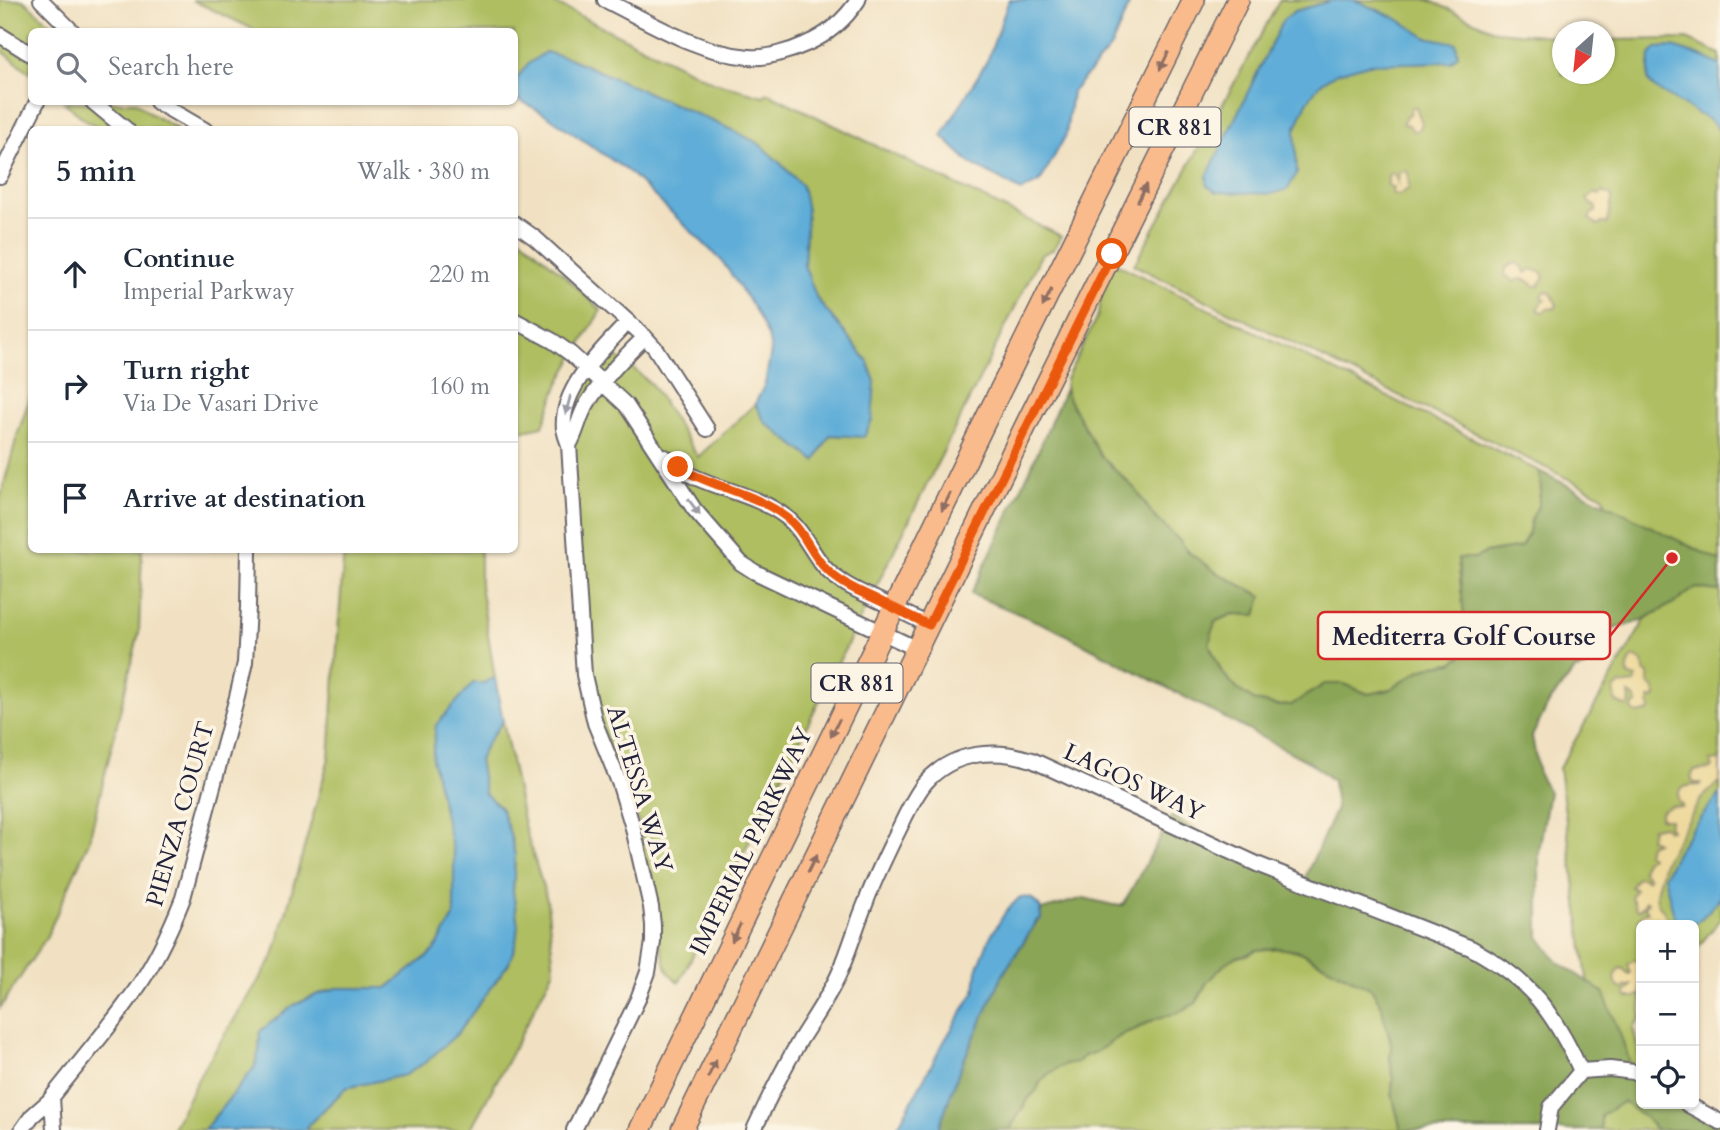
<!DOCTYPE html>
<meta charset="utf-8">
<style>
:root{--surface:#fff;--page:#f6f6f7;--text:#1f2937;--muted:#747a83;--line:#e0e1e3}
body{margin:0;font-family:Cardo,serif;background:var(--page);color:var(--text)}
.controls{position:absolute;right:21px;bottom:21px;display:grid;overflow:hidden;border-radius:10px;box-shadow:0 2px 5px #0004}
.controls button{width:63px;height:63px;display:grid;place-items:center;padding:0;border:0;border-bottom:2px solid var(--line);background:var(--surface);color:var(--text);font:35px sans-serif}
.compass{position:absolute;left:1552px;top:21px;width:63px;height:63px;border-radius:50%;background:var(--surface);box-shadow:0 2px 5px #0004;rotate:207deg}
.stop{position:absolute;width:21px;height:21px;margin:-16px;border:5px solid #ea580c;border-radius:50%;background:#fff}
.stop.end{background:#ea580c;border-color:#fff;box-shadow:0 2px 7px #0008}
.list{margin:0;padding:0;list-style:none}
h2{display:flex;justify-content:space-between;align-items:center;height:91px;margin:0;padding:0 28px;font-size:30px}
h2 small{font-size:23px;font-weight:400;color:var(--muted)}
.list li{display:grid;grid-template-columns:46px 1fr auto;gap:21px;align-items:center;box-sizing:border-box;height:112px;padding:0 28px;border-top:2px solid var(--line)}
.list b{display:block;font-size:26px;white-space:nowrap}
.list p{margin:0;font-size:23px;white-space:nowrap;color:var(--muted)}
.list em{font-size:23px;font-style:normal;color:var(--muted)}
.icon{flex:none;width:38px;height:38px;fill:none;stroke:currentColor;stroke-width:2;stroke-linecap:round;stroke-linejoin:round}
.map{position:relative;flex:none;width:1720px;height:1130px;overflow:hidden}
.search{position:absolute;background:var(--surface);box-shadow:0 2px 5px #0004;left:28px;top:28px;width:490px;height:77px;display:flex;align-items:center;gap:18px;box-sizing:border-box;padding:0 24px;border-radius:10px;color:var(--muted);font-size:26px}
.panel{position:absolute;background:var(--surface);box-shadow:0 2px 5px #0004;left:28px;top:126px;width:490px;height:427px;border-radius:10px}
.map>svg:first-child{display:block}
</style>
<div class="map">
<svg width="1720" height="1130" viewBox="0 0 1720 1130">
<rect width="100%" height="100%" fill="#fcf5e5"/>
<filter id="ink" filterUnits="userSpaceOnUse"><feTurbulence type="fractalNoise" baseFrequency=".0143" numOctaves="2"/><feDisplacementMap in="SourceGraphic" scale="14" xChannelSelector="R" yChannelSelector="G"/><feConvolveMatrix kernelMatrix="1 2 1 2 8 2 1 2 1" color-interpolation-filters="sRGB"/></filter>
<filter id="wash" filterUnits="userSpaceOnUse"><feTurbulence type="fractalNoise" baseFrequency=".00686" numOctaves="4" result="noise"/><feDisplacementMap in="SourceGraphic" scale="28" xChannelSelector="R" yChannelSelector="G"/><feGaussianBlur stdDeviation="1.57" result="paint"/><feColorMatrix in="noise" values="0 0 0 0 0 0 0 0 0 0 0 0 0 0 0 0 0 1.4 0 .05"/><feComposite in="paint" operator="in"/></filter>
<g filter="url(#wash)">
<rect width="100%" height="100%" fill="#f1e1c2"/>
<path fill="#aebe61" stroke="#68704e" stroke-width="2" d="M0 0H23L59 31 32 32 31 74 0 49Z
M192 0H548L713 82 763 96 768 93 1061 236 1054 249 1041 255 679 983 668 972 654 924 640 825 615 766 596 710 579 591 567 428 586 374 604 353 625 361 652 385 698 457 755 404 765 422 815 461 830 435 864 437 875 382 867 360 817 299 804 265 807 211 802 186 782 165 758 143 730 129 569 58 527 65 515 81 514 32 257 31Z
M1280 0H1429L1496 31 1562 37V74H1604L1605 40 1687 39 1720 54V920L1694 952V925H1641V1017L1633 1028 1641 1063V1104L1682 1130H1582L1593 1024 1559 768 1645 620 1603 496 1134 265Z
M64 102H136L149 113 178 129H102L85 120Z
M514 232 564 275 601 310 559 383 543 426 515 432Z
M1115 263 1539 471 1541 488 1538 506 1531 520 1529 532 1521 547 1485 553 1476 558H1458L1465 626 1464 654 1452 663 1434 665 1389 690 1368 694 1344 684H1325L1291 705 1277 706 1255 701 1237 689 1221 671 1209 644 1215 622 1233 614 1256 615 1262 596 1217 573 1207 565 1197 560 1153 515 1136 490 1100 455 1069 400 1065 388 1066 379 1098 315 1102 289Z
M31 394 32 550H142L139 632 89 841 46 938 0 1008V499L17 436Z
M344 550H480V585L495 678 483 683 445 812 454 856V917L434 951 387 988H337L316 995 294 1005 260 1031 259 1051 254 1068 204 1130H172L202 1071 274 956 329 758Z
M503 721 524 825 547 900 554 970 508 1060 470 1130H306L308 1125 346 1088 373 1081 490 989 509 963 518 925 513 892 515 855 510 834 501 808 485 794 479 760 487 743Z
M1277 948 1298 951 1372 989 1382 1007 1384 1018 1389 1034 1392 1048 1390 1057 1393 1078 1392 1088 1393 1098 1401 1130H1009L1029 1098 1036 1091 1041 1081 1048 1074 1066 1063 1077 1062 1084 1056 1096 1052 1125 1033 1136 1029 1155 1019 1177 1013 1196 1003 1207 982 1227 962 1236 957 1246 955 1256 950Z"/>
<path fill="#8aa557" stroke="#566449" stroke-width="2" d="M1065 389 1069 400 1100 455 1136 490 1153 515 1180 541 1188 552 1217 573 1262 596 1256 615 1233 614 1215 622 1209 644 1221 671 1237 689 1255 701 1277 706 1291 705 1325 684H1344L1368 694 1389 690 1419 671 1434 665 1452 663 1464 654 1465 625 1458 558H1476L1485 553 1521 547 1529 532 1531 520 1538 506 1541 488 1539 471 1720 561V590L1717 591 1695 588 1676 602 1641 621 1616 628 1592 638 1585 668 1575 670 1550 701 1532 736 1539 775 1549 792 1539 851V937L1558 962 1603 992 1622 1039 1634 1074 1641 1076V1104H1689L1720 1123V1130H1657L1647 1119 1623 1102 1601 1116V1130H1401L1393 1098 1392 1088 1393 1078 1390 1057 1392 1048 1389 1034 1384 1018 1382 1007 1372 989 1298 951 1277 948 1256 950 1246 955 1236 957 1227 962 1207 982 1196 1003 1177 1013 1155 1019 1136 1029 1125 1033 1096 1052 1084 1056 1077 1062 1066 1064 1048 1074 1041 1081 1036 1091 1029 1098 1009 1130H938L960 1068 1002 976 1038 920 1041 919V910L1084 898 1113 905H1123L1172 816 1204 836 1304 880 1336 809 1333 781 1311 763 1055 629 971 594 1029 472Z"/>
<path fill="#eeda9e" stroke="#887e6c" stroke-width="2" d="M1413 107H1416L1422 123 1420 128 1416 131H1413L1409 125 1404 124 1403 122 1406 116 1410 114 1411 108Z
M1406 171 1408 173 1409 188 1401 194 1395 195 1392 193 1393 187 1388 186V175L1391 173 1394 174 1398 183 1399 172Z
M1602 192 1611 195 1612 199 1608 221 1607 224 1602 222 1598 225 1589 219 1592 213 1596 212V206L1590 204 1587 198 1594 193 1600 195Z
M1515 263 1521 265 1526 273 1531 269 1541 272 1544 277 1539 286H1535L1527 280 1519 279 1514 282 1511 278 1505 276V273L1507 267Z
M1545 291 1551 293 1557 305 1555 308 1547 309 1543 312 1539 311 1538 308 1542 302 1546 300 1542 296Z
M1633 657C1642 658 1645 664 1644 672L1648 674 1649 684 1653 687 1656 697 1654 699 1649 698 1650 710 1647 712 1637 714 1632 710 1633 705 1637 703 1634 697 1629 694 1630 702 1627 707 1616 702 1614 689 1620 685 1635 683 1636 678 1629 676C1626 670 1629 662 1633 657Z
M1720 760V781L1701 799 1664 862 1656 893 1657 902 1666 915 1667 925H1641L1639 918 1644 913 1648 912 1645 907 1648 902 1646 901 1643 906 1639 910 1636 909 1631 896 1635 890 1631 887 1635 880 1639 877 1644 878 1646 880 1649 877 1642 871 1645 861 1651 857 1647 853 1649 845 1656 842 1650 839 1652 828 1663 826 1668 830H1671L1668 825 1670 820 1660 818 1662 810 1672 806 1682 807V804L1679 803C1675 784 1687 786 1700 785L1701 783H1694C1690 779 1691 776 1694 771L1711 769 1713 767 1710 761Z
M1636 960 1641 962V994L1635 997H1627L1625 993 1632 985 1625 987 1622 989C1616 987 1616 983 1615 977L1619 969 1622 968 1629 974 1631 973 1628 964Z"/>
<path fill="#5eadd8" stroke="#40688a" stroke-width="2" d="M1009 0H1131L1111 47 1072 92 1066 135 1040 182 1021 191 970 163 942 136 988 59Z
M1333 0H1355L1396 18 1426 37 1456 43 1458 55 1451 62 1369 64 1337 73 1320 84 1307 102 1295 130 1297 173 1288 189 1272 194 1216 192 1207 185V176L1283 20 1295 11Z
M1673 47 1706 58 1720 65V131L1712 122 1654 88 1648 81 1650 55 1656 48Z
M545 52 569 58 730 129 758 143 782 165 802 186 807 211 804 265 817 299 867 360 875 382 872 420 864 437 830 435 815 461 765 422 755 404 765 384 771 351 768 336 755 310 722 261 629 172 545 114 515 98V81L527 65Z
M495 678 503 721 487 743 479 760 485 794 501 808 510 834 515 855 513 892 518 925 516 943 509 963 457 1034 426 1062 405 1075 346 1088 308 1125 306 1130H204L254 1068 259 1051 260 1031 294 1005 316 995 337 988H387L434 951 454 917V856L432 759 436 725 473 683H483Z
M1720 794V898C1713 906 1698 926 1687 925 1684 925 1678 921 1675 920L1664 876C1679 844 1697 821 1720 794Z
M1020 897 1031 898 1040 907 1041 919 1037 920 1002 976 960 1068 938 1130H896L945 1040 975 991 977 970 989 939 1006 911Z"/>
</g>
<g filter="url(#ink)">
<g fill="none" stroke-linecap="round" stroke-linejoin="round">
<g stroke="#6a656a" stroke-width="18">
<path id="street" d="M41 0 73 32
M605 0C650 22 698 53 749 57 765 59 791 51 806 44 827 35 845 20 858 0
M0 35 32 55
M93 102 127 130
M157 102 205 130
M0 176 37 102
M514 223 535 238 645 337 655 348 707 429
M514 320 553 341 571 354 626 405 694 509 741 563 755 572 917 649
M569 445C576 434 578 421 584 409 598 384 624 357 645 337
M665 457C675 465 685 473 697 478 726 491 760 497 786 517 803 530 811 552 825 568 842 586 868 595 890 606 903 612 916 619 929 625
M52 1097 54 1130
M1687 1104 1720 1122
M22 1130 32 1116 49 1101C77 1065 107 1031 133 994 154 965 170 931 183 898L237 697 245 663 248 607 249 550
M574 1130 638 999 648 972 653 942V925L651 907 633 828 619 782 595 723 584 675 569 445C567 440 565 434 564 429 560 388 603 349 628 322
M754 1130C768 1099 783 1069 800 1040 813 1019 827 999 838 976 849 952 856 926 866 902 874 880 884 860 894 839 904 820 912 799 925 783 953 751 995 748 1032 760L1259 865 1471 948C1530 980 1553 1011 1581 1071L1610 1069 1641 1073
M1547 1130 1551 1107 1581 1071"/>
</g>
<g stroke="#6a656a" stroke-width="24">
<path id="primary" d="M640 1130 989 413 1194 0
M682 1130 1027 423 1238 0"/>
</g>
<use href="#street" stroke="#fff" stroke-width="14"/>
<use href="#primary" stroke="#fabb8c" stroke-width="21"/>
</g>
<defs><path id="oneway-solid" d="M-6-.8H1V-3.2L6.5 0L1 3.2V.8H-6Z" transform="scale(1.75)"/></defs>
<g fill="#8e6e64">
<use href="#oneway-solid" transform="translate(1164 61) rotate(116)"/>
<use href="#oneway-solid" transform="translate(1142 193) rotate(-64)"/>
<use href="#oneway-solid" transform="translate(1047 298) rotate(117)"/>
<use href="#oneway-solid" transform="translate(946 502) rotate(116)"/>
<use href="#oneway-solid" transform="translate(835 728) rotate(116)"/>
<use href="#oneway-solid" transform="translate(812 864) rotate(-64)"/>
<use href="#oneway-solid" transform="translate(736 933) rotate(116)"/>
<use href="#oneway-solid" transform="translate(712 1069) rotate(-64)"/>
</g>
<g fill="#9c9ca7">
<use href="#oneway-solid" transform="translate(568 405) rotate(105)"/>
<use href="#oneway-solid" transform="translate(694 507) rotate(54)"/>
</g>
</g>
<g fill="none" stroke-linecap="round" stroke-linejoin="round" filter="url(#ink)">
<path stroke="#ea580c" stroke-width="9" d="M678 467C712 487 755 493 786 517 803 529 810 552 825 568 840 584 861 592 880 601 896 609 912 617 929 625L1112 254"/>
</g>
<g text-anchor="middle" stroke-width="7" stroke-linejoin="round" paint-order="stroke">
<g fill="#fcf5e5" stroke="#63616e" stroke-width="2">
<rect x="1129.5" y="107.5" width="91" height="39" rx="5"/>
<rect x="811.5" y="663.5" width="91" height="39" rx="5"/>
</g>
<g font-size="23" font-weight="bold" fill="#22223b">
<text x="1175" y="135">CR 881</text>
<text x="857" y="691">CR 881</text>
</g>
<g font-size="24" fill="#22223b" stroke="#fcf5e5">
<text transform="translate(1134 782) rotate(25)" y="8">LAGOS WAY</text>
<text transform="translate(640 789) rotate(73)" y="8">ALTESSA WAY</text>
<text transform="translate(180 814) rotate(-74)" y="8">PIENZA COURT</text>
<text transform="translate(751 841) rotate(-64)" y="8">IMPERIAL PARKWAY</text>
</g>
</g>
<path fill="none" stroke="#d62828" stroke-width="2.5" d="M1672 558L1610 636"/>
<circle fill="#d62828" stroke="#fcf5e5" stroke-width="2.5" cx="1672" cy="558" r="7"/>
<rect fill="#fcf5e5" stroke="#d62828" stroke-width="2.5" x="1318" y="612" width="292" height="47" rx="7"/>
<g font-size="26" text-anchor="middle" font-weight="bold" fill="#22223b">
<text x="1464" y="645">Mediterra Golf Course</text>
</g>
</svg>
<div class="controls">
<button>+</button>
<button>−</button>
<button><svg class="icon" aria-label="locate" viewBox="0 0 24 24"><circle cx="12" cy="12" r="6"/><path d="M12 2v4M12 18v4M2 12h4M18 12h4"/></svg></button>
</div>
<svg class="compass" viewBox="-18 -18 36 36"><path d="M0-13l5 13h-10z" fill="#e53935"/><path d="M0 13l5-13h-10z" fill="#747a83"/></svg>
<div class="stop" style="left:1112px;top:254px"></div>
<div class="stop end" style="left:678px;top:467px"></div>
<div class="search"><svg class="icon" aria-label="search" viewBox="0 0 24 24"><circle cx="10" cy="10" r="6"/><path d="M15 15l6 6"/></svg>Search here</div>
<section class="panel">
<h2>5 min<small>Walk · 380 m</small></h2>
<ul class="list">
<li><svg class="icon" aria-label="ahead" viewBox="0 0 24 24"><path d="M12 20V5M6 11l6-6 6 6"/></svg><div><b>Continue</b><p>Imperial Parkway</p></div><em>220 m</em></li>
<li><svg class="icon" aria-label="right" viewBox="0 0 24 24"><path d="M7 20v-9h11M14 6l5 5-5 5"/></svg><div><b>Turn right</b><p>Via De Vasari Drive</p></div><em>160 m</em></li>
<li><svg class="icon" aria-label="arrive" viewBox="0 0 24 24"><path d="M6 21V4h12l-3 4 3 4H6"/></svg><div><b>Arrive at destination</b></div></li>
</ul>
</section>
</div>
